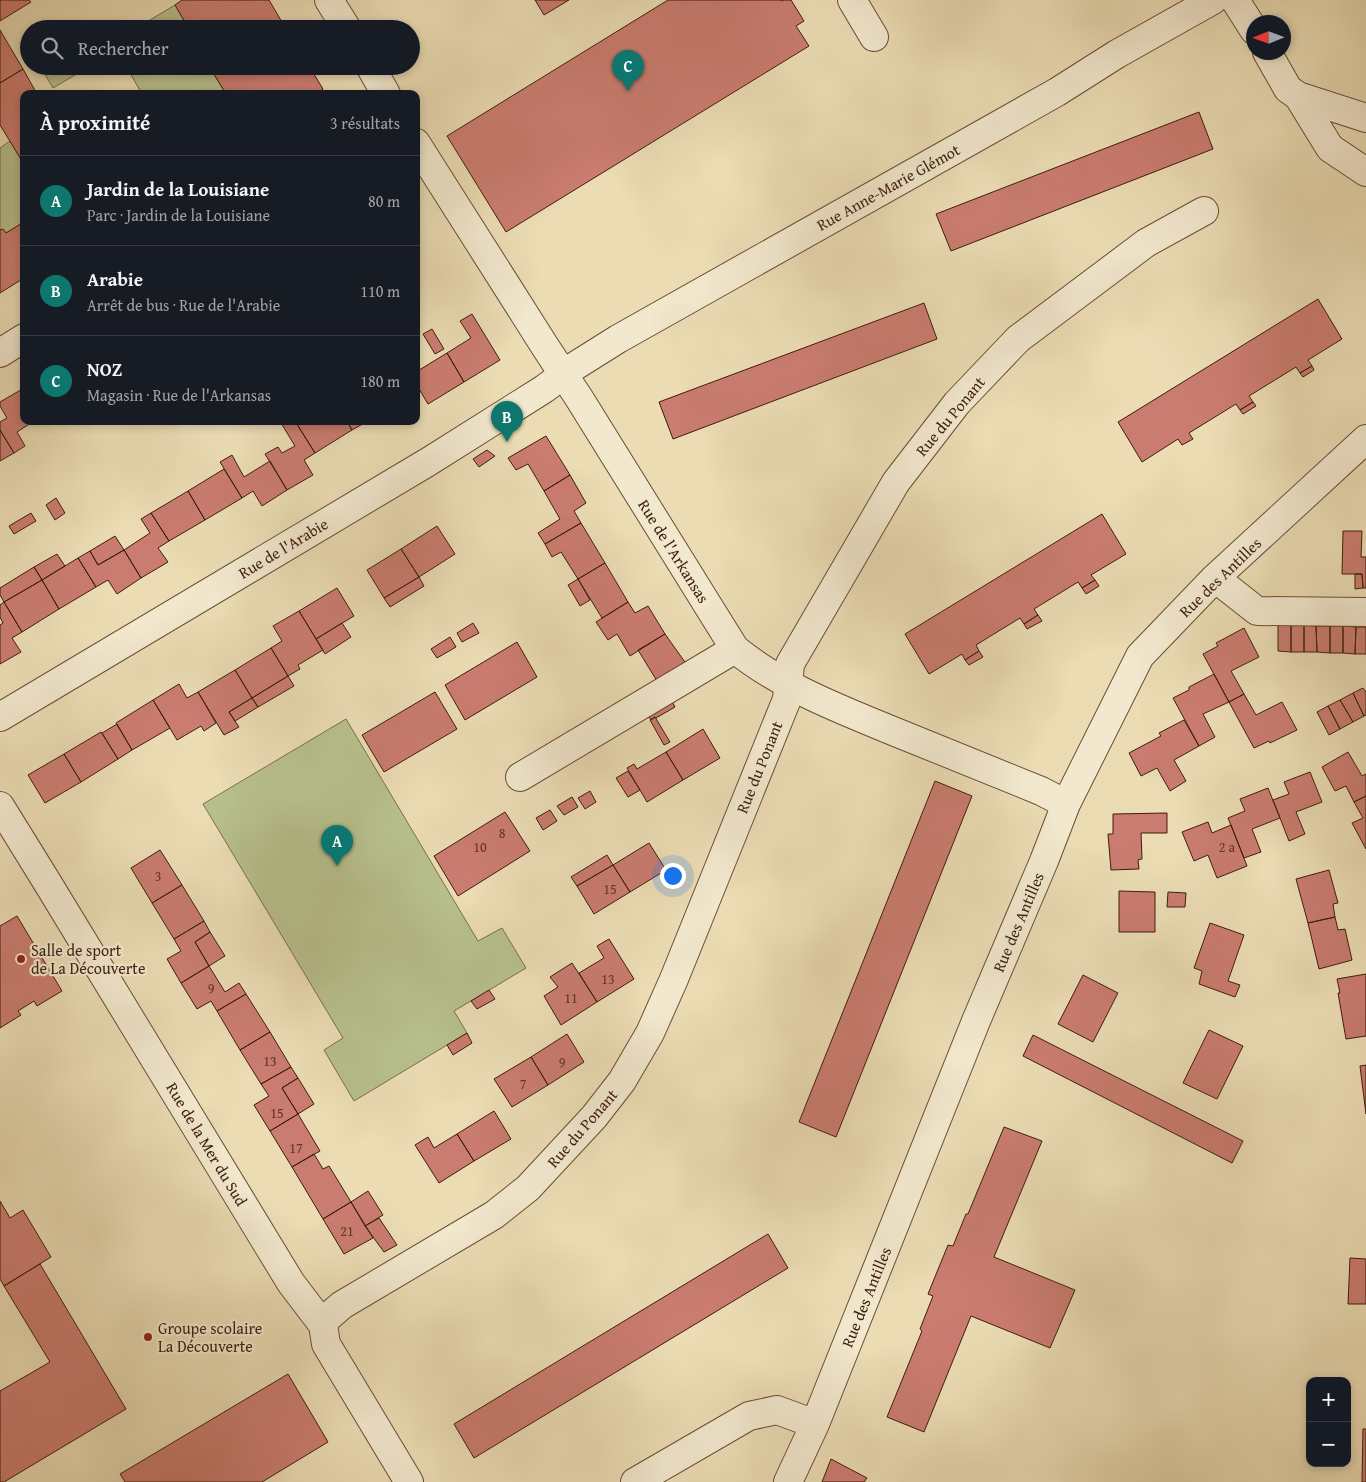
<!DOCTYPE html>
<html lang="fr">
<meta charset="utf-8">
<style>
:root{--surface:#171b24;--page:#20242c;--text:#f1f3f6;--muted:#9ea1a6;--line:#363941;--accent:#0f766e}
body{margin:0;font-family:"Gentium Book Plus",serif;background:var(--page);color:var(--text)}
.controls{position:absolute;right:15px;bottom:15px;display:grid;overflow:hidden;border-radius:10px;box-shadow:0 2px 8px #0003}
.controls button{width:45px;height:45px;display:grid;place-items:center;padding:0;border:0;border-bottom:1px solid var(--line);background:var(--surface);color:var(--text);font:25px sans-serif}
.compass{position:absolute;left:1246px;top:15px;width:45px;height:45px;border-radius:50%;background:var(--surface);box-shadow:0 2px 8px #0003;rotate:269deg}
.you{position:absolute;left:672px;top:875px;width:18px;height:18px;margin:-12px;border:4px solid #fff;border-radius:50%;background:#1a73e8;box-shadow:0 0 0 8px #1a73e833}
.badge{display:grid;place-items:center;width:32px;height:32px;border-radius:50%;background:var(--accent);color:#fff;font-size:16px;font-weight:700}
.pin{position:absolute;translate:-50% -41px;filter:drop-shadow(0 1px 2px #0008)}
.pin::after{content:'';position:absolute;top:26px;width:18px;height:15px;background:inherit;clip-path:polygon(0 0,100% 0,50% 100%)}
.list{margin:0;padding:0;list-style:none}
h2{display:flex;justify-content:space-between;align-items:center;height:65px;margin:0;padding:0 20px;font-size:21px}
h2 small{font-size:16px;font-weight:400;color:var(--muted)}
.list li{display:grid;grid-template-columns:32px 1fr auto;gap:15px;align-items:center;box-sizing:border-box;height:90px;padding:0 20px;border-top:1px solid var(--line)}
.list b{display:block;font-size:19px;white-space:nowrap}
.list p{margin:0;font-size:16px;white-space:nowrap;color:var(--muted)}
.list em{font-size:16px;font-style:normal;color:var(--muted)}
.icon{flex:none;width:28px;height:28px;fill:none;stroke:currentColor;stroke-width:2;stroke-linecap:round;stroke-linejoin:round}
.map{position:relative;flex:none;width:1366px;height:1482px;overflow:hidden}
.search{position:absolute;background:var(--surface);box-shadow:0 2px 8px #0003;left:20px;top:20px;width:400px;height:55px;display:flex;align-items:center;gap:12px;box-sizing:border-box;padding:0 18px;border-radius:28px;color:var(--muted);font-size:19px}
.panel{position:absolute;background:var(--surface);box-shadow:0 2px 8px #0003;left:20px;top:90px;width:400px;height:335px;border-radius:10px}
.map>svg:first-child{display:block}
</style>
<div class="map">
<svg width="1366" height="1482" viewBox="0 0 1366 1482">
<rect width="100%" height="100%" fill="#ebdcb4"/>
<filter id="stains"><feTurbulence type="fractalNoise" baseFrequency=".004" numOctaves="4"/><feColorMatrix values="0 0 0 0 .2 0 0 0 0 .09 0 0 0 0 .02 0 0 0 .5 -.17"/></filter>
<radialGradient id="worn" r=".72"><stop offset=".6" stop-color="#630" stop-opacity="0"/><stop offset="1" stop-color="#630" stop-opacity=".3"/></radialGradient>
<path fill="#b7c08d" stroke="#7a6e4c" d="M175 5 189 29H135Z
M40 66H90L53 88Z
M126 66H209L226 94H142Z
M10 141 24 163V222L6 233 3 229 0 230V148Z
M346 719 478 941 502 928 526 968 454 1011 467 1033 354 1101 324 1050 343 1038 203 804Z"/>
<path fill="#ca7c70" stroke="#3d1d0b" d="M0 0H29L31 2 0 21Z
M182 0H269L286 29H189L175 5Z
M535 0H569L544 15Z
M668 0H781L782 1 784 0H791L804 21 796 26 809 46 506 232 447 136Z
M0 30 23 69 0 83Z
M209 66H309L323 89 316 94H226Z
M23 69 37 94H24V160L22 161 0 125V83Z
M1199 112 1213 149 951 251 936 214Z
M24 222V278L0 293V230L3 229 6 233Z
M1318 299 1342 339 1308 360 1312 366 1300 373 1296 367 1249 396 1253 402 1240 410 1236 404 1189 433 1193 439 1182 445 1178 439 1142 462 1118 422Z
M924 303 937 339 673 439 659 402Z
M472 314 500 360 464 382 447 353 471 338 460 321Z
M432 329 444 349 435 354 423 334Z
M447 353 464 382 428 404 416 384V372Z
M1312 366 1314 370 1303 377 1300 373Z
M24 388V421H34L17 432 25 446 14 453 0 430V422L7 418 0 406V402Z
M1253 402 1256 406 1243 414 1240 410Z
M284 421H295L315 453 304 460 313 475 287 490 265 454 278 447 282 453 295 446 281 423Z
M295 421H347L352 430 315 453Z
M347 421H368L352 430Z
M0 430 14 453 0 461Z
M546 436 570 475 544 491 528 464 516 470 508 458Z
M487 450 495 456 479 467 473 459Z
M232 455 244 477 270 461 287 490 262 506 253 491 242 498 220 462Z
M224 469 242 498 205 520 188 491Z
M570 475 586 503 574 511 581 523 545 544 538 533 560 519 544 491Z
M188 491 205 520 169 541 151 513Z
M56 498 65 513 55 520 46 505Z
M31 513 36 521 14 534 9 526Z
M151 513 169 541 158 548 168 562 141 578 124 550 150 533 141 519Z
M1102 514 1126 554 1091 575 1095 580 1082 588 1078 582 1034 609 1038 615 1024 624 1020 618 976 645 979 651 965 660 962 654 929 674 905 634Z
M581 523 605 563 578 579 561 552 552 557 545 544Z
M437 526 455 554 419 577 401 549Z
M1343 531H1362L1361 557H1366V588H1363L1362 574H1342Z
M115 536 124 550 98 565 90 551Z
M401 549 419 577 384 598 367 570Z
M124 550 141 578 117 594 108 580 96 587 78 558 90 551 98 565Z
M57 554 65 566 42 580 34 567Z
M78 558 96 587 59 609 42 580Z
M605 563 628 602 602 618 578 579Z
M34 567 42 580 4 602 0 595V588Z
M1355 574H1362L1363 588 1355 589Z
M419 577 424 586 390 607 384 598Z
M578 579 590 600 580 606 568 585Z
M42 580 59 609 22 632 4 602Z
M1095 580 1099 586 1086 594 1082 588Z
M337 588 354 616 316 639 299 611Z
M4 602 22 632 12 638 21 652 0 664V625L3 623 0 617V605Z
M628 602 635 613 648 606 665 634 630 656 617 634 608 640 596 622Z
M299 611 323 650 298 665 300 669 288 676 271 648 282 641 273 626Z
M1038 615 1042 621 1027 629 1024 624Z
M342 623 351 637 325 654 316 639Z
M473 623 479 633 462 642 457 633Z
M1278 624 1291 625V652L1278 651Z
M1291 625H1304V652H1291Z
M1304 625 1316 626 1317 652H1304Z
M1316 626H1330V653L1317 652Z
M1330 626H1343V653H1330Z
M1343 626 1356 627 1355 654 1343 653Z
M1356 627H1366V654H1355Z
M1244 628 1259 657 1231 671 1244 694 1229 702 1203 654 1218 646 1216 643Z
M665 634 687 665 657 681 638 650Z
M450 637 456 647 437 658 431 649Z
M517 642 537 677 465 720 445 685Z
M271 648 288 676 252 698 235 670Z
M979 651 983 657 969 665 965 660Z
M235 670 252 698 229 712 239 727 224 735 198 692Z
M1214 674 1229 702 1203 714 1215 737 1199 746 1173 698 1189 690V687Z
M288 676 294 686 258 707 252 698Z
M179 684 187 698 198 692 216 723 204 731 201 726 177 740 153 700Z
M1363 688 1366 692V715L1364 716 1353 693Z
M435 692 457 729 384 772 362 735Z
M1353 693 1364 716 1353 722 1340 700Z
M1244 694 1256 715 1282 702 1297 730 1270 743 1269 741 1254 748 1229 702Z
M669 696 675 707 656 718 655 717 651 720 645 710Z
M252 698 258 707 235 721 229 712Z
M153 700 170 728 132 750 116 723Z
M1340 700 1353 722 1340 729 1328 706Z
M1328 706 1340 729 1329 735 1317 712Z
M655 717 670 742 664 745 650 720Z
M1184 720 1199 746 1174 760 1186 781 1170 791 1157 768 1141 776 1129 753 1161 736 1159 733Z
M117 724 132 750 118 759 102 733Z
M703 729 720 758 683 780 666 752Z
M101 732 118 759 81 782 64 754Z
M666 752 683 780 647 802 627 768 634 764 637 769Z
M1348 752 1362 776 1366 774V796L1354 802 1346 786 1335 791 1322 767Z
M64 754 81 782 45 803 28 775Z
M628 771 640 790 628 797 616 778Z
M1310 772 1322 802 1296 812 1305 834 1289 841 1273 800 1289 794 1284 782Z
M935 781 972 796 836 1137 799 1122Z
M1268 788 1280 818 1252 829 1261 852 1244 858 1228 818 1245 811 1240 799Z
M590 791 596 802 585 809 578 798Z
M1366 796V849L1352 823 1363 818 1354 802Z
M572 797 578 807 564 815 557 806Z
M550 810 557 821 543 830 536 818Z
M505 812 530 851 458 896 434 856Z
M1167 813V833H1141L1142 859 1138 860 1139 869 1111 870 1108 834H1113V814Z
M1208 822 1212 833 1231 825 1247 866 1217 878 1208 855 1194 861 1182 832Z
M649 843 666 870 630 892 613 865Z
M160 850 182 885 152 903 131 868Z
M607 855 613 865 577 886 571 877Z
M613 865 630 892 594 914 577 886Z
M1329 870 1338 903 1333 904 1335 917 1308 923 1296 879Z
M182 885 204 921 174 939 152 903Z
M1119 891 1155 892V932H1119Z
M1168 892 1186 893 1185 907H1167Z
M17 916 62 991 37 1006 34 1001 18 1011 21 1015 0 1028V926Z
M1335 917 1338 930 1345 929 1352 960 1319 969 1308 923Z
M204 921 210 932 195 942 209 966 181 983 167 959 181 951 174 939Z
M1210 923 1244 935 1228 981 1240 985 1235 997 1199 984 1202 971 1194 968Z
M210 932 225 956 209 966 195 942Z
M609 939 634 979 597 1002 579 973 604 958 597 946Z
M572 963 597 1002 561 1025 544 996 558 987 550 977Z
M209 966 225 992 239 983 246 994 217 1011 211 1001 197 1009 181 983Z
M1366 974V1036L1346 1039 1338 993H1340L1337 979Z
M1083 975 1118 993 1093 1042 1058 1024Z
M489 990 495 999 477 1009 471 1001Z
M246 994 270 1032 240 1050 217 1011Z
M1209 1030 1243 1046 1217 1099 1183 1083Z
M270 1032 291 1067 261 1084 240 1050Z
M467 1033 472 1043 453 1055 447 1045Z
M567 1034 584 1062 548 1085 531 1057Z
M1033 1035 1243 1141 1232 1163 1023 1056Z
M531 1057 548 1085 512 1107 494 1079Z
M1366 1065V1114L1360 1066Z
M291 1067 298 1078 282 1088 298 1114 270 1131 254 1105 269 1096 261 1084Z
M298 1078 314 1104 298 1114 282 1088Z
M494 1111 511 1139 474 1161 457 1134Z
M298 1114 320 1151 292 1167 270 1131Z
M1004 1127 1042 1141 994 1257 1075 1290 1050 1348 971 1316 924 1432 887 1417 922 1331 920 1329 933 1296 928 1294 948 1245 953 1246 966 1214H968Z
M457 1134 474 1161 439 1183 415 1145 428 1137 434 1148Z
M314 1154 323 1169 329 1166 351 1202 323 1219 292 1167Z
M368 1191 383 1215 365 1226 351 1202Z
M0 1201 10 1218 23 1210 51 1257 4 1286 0 1279Z
M351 1202 373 1238 344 1254 323 1219Z
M379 1218 397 1245 384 1252 365 1226Z
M768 1234 788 1268 474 1458 454 1424Z
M1350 1258 1366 1259V1304H1348Z
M40 1264 126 1409 4 1482H0V1391L50 1362 4 1286Z
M288 1374 328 1442 262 1482H125L120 1474Z
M1363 1429H1366V1482H1362Z
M831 1459 867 1478 864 1482H822Z"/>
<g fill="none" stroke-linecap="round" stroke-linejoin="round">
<g stroke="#684d35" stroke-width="30">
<path id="minor" d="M329 0 347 29
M852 0 874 37
M1235 0 1254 30
M1267 52 1288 89 1298 96 1366 118
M370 66 386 94
M1298 96 1330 148 1366 172
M416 143 546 348 579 398 735 649C782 687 837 708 893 731 942 751 991 771 1041 791L1066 804
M0 353 24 338
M1215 578 1257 611 1366 612
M0 717 428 462 544 389 575 366 618 339 1057 92 1117 54 1213 0
M520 777 735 649
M0 806 47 882 291 1283 323 1325 326 1344 409 1482
M323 1325 328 1317 342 1305 494 1215 528 1188 594 1117 622 1081 650 1033 674 979 787 699 790 664 896 482 957 403 1018 339 1146 243 1204 211
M635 1482 749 1416 777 1410 815 1424
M788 1482 815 1424 976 1021 1044 861 1066 804 1140 656 1215 578 1366 439"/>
</g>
<use href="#minor" stroke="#f2e8ce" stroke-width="28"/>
</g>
<g fill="#8f2418" stroke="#f2e8ce" stroke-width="2">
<circle cx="21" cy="959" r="5"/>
<circle cx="148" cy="1337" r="5"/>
</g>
<g text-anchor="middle" stroke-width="4.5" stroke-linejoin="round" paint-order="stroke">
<g font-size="14" fill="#603524">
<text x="502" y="838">8</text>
<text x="480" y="852">10</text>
<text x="1227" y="852">2 a</text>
<text x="158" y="881">3</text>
<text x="610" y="894">15</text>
<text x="608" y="984">13</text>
<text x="211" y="993">9</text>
<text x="571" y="1003">11</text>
<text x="270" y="1066">13</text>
<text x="562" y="1067">9</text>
<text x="523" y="1089">7</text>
<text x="277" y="1118">15</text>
<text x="296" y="1153">17</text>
<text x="347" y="1236">21</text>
</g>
<g font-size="16" fill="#3d1d0b" stroke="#f2e8ce">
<text transform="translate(888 187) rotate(-29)" y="6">Rue Anne-Marie Glémot</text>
<text transform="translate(950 416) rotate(-50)" y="6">Rue du Ponant</text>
<text transform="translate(283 548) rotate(-31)" y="6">Rue de l'Arabie</text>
<text transform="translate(674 551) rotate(58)" y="6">Rue de l'Arkansas</text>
<text transform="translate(1220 577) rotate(-44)" y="6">Rue des Antilles</text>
<text transform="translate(759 767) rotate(-68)" y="6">Rue du Ponant</text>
<text transform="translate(1018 922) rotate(-67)" y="6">Rue des Antilles</text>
<text transform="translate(582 1128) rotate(-49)" y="6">Rue du Ponant</text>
<text transform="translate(207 1144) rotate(59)" y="6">Rue de la Mer du Sud</text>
<text transform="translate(866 1297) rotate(-68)" y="6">Rue des Antilles</text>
</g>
<g font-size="16" fill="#3d1d0b" stroke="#f2e8ce" text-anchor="start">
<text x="31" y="956">Salle de sport<tspan x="31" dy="18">de La Découverte</tspan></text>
<text x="158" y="1334">Groupe scolaire<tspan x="158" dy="18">La Découverte</tspan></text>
</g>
</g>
<rect width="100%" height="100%" filter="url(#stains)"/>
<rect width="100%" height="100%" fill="url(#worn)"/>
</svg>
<div class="controls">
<button>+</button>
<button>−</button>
</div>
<svg class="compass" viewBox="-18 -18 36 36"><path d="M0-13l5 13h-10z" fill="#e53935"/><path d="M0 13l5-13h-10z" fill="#9ea1a6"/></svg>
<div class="you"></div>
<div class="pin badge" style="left:337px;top:866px">A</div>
<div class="pin badge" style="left:507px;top:442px">B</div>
<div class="pin badge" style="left:628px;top:91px">C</div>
<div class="search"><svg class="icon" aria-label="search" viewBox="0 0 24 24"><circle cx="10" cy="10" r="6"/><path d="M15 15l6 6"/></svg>Rechercher</div>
<section class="panel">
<h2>À proximité<small>3 résultats</small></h2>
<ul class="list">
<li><span class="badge">A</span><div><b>Jardin de la Louisiane</b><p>Parc · Jardin de la Louisiane</p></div><em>80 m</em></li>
<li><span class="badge">B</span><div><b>Arabie</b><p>Arrêt de bus · Rue de l'Arabie</p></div><em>110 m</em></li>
<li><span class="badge">C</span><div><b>NOZ</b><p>Magasin · Rue de l'Arkansas</p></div><em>180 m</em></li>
</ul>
</section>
</div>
